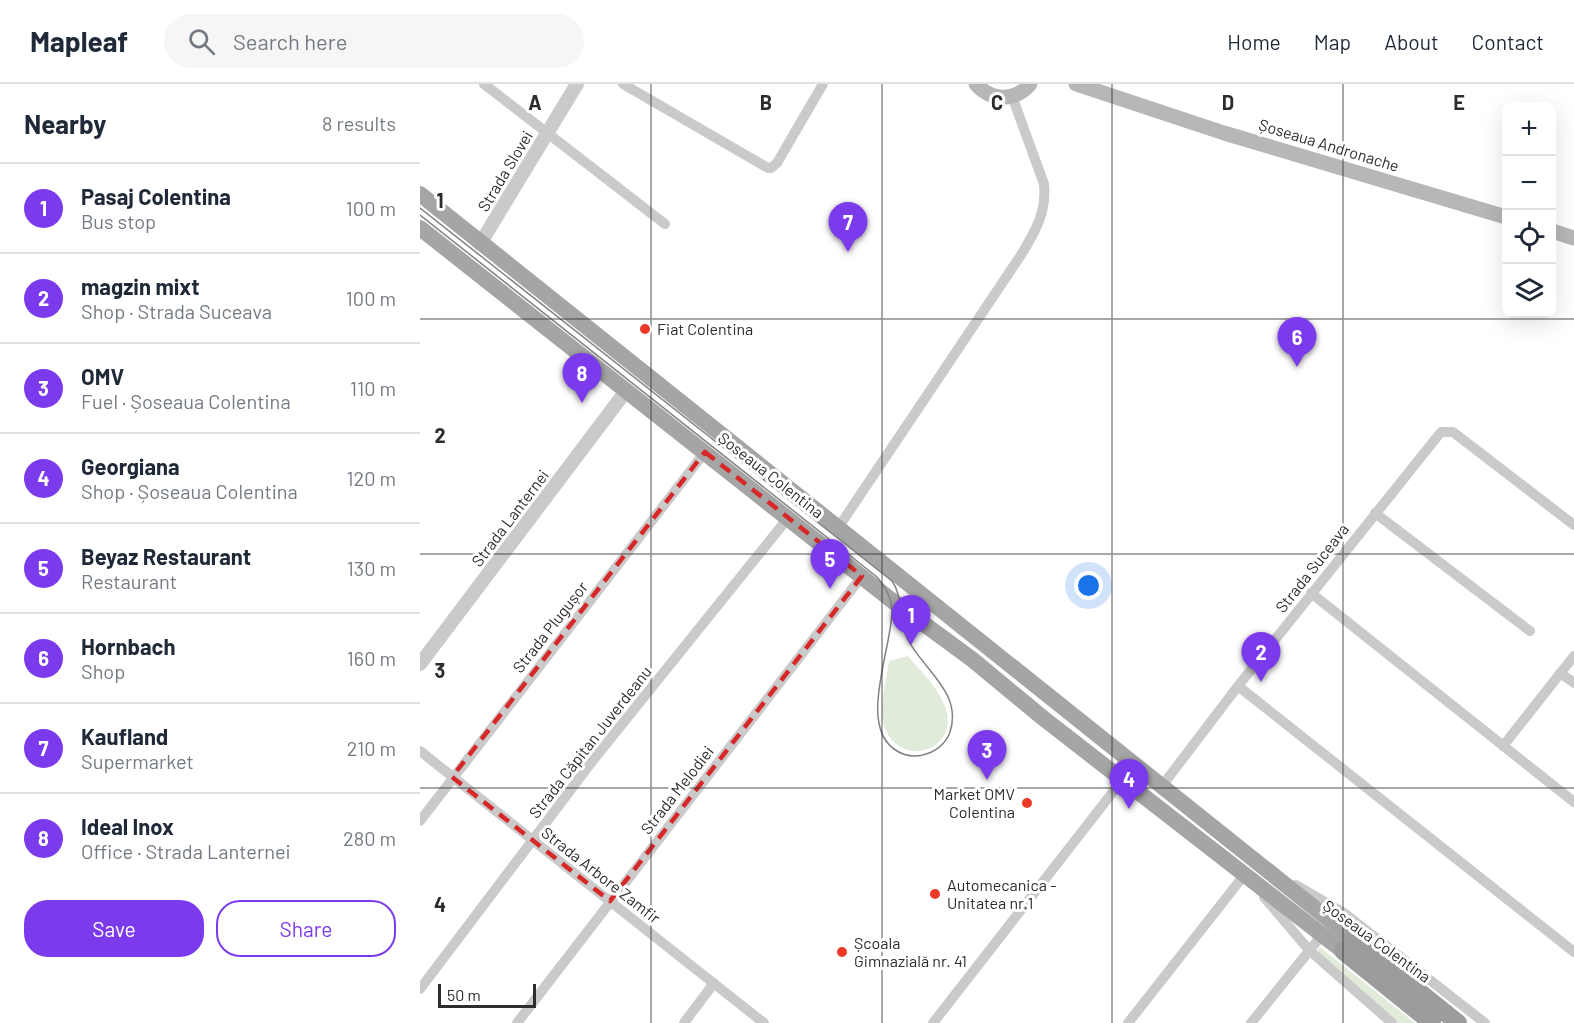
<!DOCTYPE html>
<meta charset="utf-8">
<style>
:root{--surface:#fff;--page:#f6f6f7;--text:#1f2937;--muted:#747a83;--line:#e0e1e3;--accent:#7c3aed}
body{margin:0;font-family:Barlow,sans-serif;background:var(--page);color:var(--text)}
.controls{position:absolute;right:18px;top:18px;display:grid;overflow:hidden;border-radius:12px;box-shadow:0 6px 24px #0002}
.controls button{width:54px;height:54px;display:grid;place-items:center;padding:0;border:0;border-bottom:2px solid var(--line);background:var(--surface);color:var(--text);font:30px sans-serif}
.scale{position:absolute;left:18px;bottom:15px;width:98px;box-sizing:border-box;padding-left:6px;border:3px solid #2d2d2d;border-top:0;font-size:16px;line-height:21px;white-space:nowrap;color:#2d2d2d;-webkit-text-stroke:4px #fff;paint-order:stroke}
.you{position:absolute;left:669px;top:502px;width:21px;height:21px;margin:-15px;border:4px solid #fff;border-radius:50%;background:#1a73e8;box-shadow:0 0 0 9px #1a73e833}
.badge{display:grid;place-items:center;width:39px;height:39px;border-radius:50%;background:var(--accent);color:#fff;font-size:20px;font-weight:700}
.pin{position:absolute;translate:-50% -50px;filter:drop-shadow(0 2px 3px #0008)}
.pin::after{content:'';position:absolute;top:32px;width:21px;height:18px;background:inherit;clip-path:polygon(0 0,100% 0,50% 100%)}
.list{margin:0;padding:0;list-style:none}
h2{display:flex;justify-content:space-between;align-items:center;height:78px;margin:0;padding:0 24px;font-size:26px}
h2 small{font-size:20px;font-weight:400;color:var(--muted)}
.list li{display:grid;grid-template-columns:39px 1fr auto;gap:18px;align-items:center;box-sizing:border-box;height:90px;padding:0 24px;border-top:2px solid var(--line)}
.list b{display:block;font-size:22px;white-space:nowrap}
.list p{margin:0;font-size:20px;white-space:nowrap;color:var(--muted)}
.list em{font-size:20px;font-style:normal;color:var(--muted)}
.actions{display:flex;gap:12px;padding:18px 24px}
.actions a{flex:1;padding:14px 0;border:2px solid var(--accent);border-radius:24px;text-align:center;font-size:21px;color:var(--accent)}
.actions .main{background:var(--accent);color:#fff}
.icon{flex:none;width:33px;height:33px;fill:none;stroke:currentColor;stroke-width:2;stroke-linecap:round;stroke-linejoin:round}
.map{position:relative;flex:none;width:1154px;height:939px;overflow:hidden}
header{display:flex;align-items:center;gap:36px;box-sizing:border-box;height:84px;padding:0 30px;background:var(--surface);border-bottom:2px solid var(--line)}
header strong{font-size:28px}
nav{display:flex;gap:33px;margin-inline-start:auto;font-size:21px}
.search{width:420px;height:54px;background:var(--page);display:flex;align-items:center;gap:15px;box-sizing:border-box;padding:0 21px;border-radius:33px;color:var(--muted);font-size:22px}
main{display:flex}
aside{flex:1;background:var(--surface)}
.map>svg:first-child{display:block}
</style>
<header>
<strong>Mapleaf</strong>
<div class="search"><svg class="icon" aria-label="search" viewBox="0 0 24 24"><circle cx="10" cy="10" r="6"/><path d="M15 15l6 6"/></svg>Search here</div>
<nav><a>Home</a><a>Map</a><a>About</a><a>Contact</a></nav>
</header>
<main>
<aside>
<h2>Nearby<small>8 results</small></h2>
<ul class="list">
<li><span class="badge">1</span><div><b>Pasaj Colentina</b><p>Bus stop</p></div><em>100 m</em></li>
<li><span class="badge">2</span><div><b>magzin mixt</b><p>Shop · Strada Suceava</p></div><em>100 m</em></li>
<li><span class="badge">3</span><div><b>OMV</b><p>Fuel · Șoseaua Colentina</p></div><em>110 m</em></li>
<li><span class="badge">4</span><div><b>Georgiana</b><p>Shop · Șoseaua Colentina</p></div><em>120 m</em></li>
<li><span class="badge">5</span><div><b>Beyaz Restaurant</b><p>Restaurant</p></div><em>130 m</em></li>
<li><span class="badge">6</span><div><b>Hornbach</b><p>Shop</p></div><em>160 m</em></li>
<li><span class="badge">7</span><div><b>Kaufland</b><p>Supermarket</p></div><em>210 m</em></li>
<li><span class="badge">8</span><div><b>Ideal Inox</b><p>Office · Strada Lanternei</p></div><em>280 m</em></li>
</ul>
<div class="actions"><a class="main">Save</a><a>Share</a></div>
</aside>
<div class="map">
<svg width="1154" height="939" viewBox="0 0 1154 939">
<rect width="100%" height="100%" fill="#fff"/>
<path fill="#e0ebda" d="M488 572C500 587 517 602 524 620 544 666 479 688 464 641 458 625 467 594 469 577Z
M899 864H901L995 939H978L897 869Z"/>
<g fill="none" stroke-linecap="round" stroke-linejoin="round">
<path stroke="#cacaca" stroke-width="10" d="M64 0 245 140
M203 0 348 84H351L357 79 403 0
M955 429 1110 547
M418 444 601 171C615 148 627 128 624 100L592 12
M891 509 1154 718
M1140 589 1154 599
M818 602 1154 868
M1083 662 1154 572
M0 667 344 939
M742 702 818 602 1021 348H1033L1154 441
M0 737 285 368
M876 801 924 829 1065 939
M844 813 889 866 972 939
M0 905 174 675 368 434
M97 939 442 492
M264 939 294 899
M513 939 703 695
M708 939 825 790 828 794
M831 939 902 851"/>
<path stroke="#cacaca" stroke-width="14" d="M60 160 157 0
M0 580 206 307"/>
<path stroke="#b7b7b7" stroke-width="15" d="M556 0C571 17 595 18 610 0
M656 0 804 49 1086 133
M1132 147 1154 154"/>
<path stroke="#a5a5a5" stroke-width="16" d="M0 110 932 854
M0 144 470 515 553 576 623 634 923 867"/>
<path stroke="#9c9c9c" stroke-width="18" d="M932 854 1038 939
M923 867 1012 939"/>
<path stroke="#828282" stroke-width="1.5" d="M0 124 472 497C484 514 478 535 487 554 502 585 543 608 530 648 526 660 515 668 503 671 494 673 485 672 477 667 436 643 473 563 472 525 471 513 465 502 457 493L0 131"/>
</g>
<path fill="none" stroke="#d62828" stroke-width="4.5" stroke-dasharray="12 8" stroke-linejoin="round" d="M285 368 442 492 190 817 32 693Z"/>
<path fill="none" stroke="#2d2d2d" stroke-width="1.5" stroke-opacity="0.55" d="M231 0V939M462 0V939M692 0V939M923 0V939M0 235H1154M0 470H1154M0 704H1154"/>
<g fill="#eb3828" stroke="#fff" stroke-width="2">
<circle cx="225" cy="245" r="6"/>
<circle cx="607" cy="719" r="6"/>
<circle cx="515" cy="810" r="6"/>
<circle cx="422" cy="868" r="6"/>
</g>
<g text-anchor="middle" stroke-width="6" stroke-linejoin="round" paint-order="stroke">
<g font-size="16" fill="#2d2d2d" stroke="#fff">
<text transform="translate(909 61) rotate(17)" y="6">Șoseaua Andronache</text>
<text transform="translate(85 87) rotate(-59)" y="6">Strada Slovei</text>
<text transform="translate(351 391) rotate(38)" y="6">Șoseaua Colentina</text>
<text transform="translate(90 434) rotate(-53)" y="6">Strada Lanternei</text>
<text transform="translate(892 484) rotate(-52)" y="6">Strada Suceava</text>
<text transform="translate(130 543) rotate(-52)" y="6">Strada Plugușor</text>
<text transform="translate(170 658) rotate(-52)" y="6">Strada Căpitan Juverdeanu</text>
<text transform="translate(257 706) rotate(-52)" y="6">Strada Melodiei</text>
<text transform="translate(181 791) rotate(38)" y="6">Strada Arbore Zamfir</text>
<text transform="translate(957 857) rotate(36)" y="6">Șoseaua Colentina</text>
</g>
<g font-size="16" fill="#2d2d2d" stroke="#fff" text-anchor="start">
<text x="237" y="251">Fiat Colentina</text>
<text x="595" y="716" text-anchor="end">Market OMV<tspan x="595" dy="18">Colentina</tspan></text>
<text x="527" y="807">Automecanica -<tspan x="527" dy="18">Unitatea nr.1</tspan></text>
<text x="434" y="865">Școala<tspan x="434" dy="18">Gimnazială nr. 41</tspan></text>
</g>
</g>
<g font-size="20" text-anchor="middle" font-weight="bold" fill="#2d2d2d" stroke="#fff" stroke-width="6" stroke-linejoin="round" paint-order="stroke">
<text x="115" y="26">A</text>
<text x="346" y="26">B</text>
<text x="577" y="26">C</text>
<text x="808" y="26">D</text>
<text x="1039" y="26">E</text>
<text x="20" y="124">1</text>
<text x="20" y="359">2</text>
<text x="20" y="594">3</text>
<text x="20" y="828">4</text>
</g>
</svg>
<div class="controls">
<button>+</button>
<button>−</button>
<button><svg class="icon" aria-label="locate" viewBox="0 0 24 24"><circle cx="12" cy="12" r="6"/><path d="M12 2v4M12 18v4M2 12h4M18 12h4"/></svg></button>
<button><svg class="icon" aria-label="layers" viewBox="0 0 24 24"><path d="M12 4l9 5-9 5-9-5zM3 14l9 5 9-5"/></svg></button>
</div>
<div class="scale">50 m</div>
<div class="you"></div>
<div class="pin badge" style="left:491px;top:561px">1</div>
<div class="pin badge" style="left:841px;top:598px">2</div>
<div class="pin badge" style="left:567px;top:696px">3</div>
<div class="pin badge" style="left:709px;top:725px">4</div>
<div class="pin badge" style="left:410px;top:505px">5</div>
<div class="pin badge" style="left:877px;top:283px">6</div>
<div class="pin badge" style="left:428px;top:168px">7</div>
<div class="pin badge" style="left:162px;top:319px">8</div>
</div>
</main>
